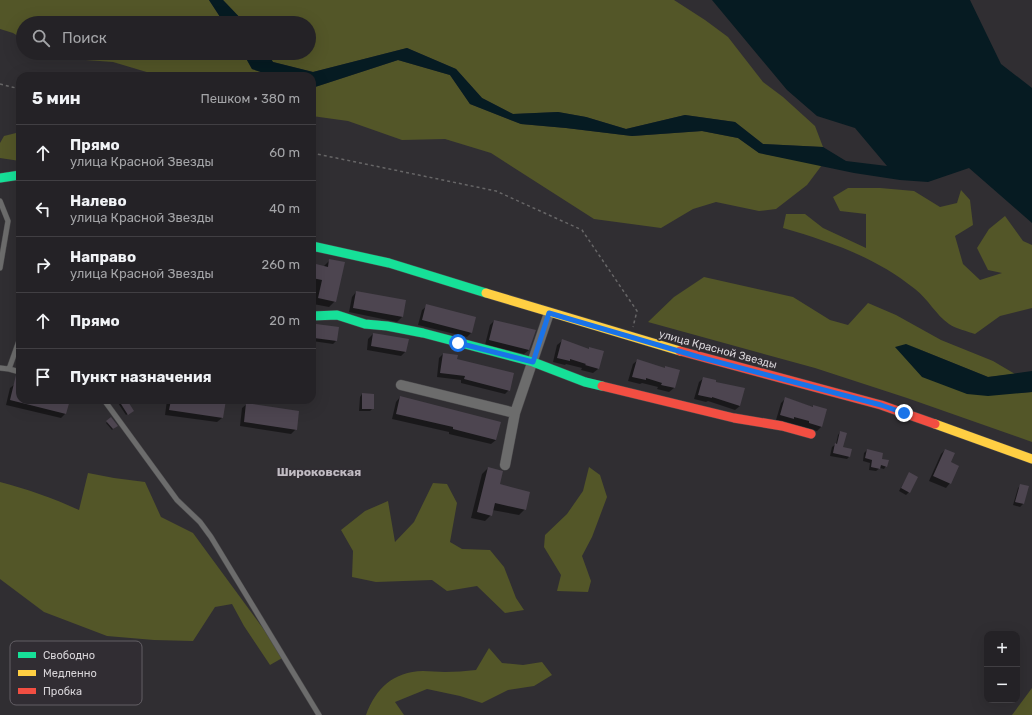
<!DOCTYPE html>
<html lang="ru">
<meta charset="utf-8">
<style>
:root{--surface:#242226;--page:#2c2a2e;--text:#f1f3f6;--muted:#a3a4a7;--line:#413f43}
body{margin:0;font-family:Rubik,sans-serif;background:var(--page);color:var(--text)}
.controls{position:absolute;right:12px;bottom:12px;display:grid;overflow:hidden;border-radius:8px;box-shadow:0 4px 16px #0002}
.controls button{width:36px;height:36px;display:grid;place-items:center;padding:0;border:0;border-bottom:1px solid var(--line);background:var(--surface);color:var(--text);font:20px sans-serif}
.stop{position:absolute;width:12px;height:12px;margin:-9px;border:3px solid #1a73e8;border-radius:50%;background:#fff}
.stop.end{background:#1a73e8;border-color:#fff;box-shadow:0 1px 4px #0008}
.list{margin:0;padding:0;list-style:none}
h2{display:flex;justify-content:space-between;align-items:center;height:52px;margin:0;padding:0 16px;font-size:17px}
h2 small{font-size:13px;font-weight:400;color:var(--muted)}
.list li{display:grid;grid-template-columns:26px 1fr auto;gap:12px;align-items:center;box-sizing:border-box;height:56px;padding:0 16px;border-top:1px solid var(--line)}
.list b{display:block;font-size:15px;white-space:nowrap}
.list p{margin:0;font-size:13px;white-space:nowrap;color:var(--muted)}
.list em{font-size:13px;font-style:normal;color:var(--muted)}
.icon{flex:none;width:22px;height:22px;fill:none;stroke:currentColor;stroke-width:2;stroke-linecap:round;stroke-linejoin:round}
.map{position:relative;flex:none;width:1032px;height:715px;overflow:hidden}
.search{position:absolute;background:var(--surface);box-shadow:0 4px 16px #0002;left:16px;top:16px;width:300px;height:44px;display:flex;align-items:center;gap:10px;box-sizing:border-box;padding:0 14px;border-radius:22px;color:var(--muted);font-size:15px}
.panel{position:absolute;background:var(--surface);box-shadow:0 4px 16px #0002;left:16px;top:72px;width:300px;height:332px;border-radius:12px}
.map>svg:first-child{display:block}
</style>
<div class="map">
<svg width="1032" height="715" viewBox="0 0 1032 715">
<rect width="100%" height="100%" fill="#302e32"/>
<path fill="#535628" d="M0 0H209L224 23H23V39L13 33 0 29Z
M223 0H674L705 20 728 37 763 82 783 97 815 126 823 147 763 144 735 122 685 115 626 129 586 117 558 112 513 114 482 98 456 69 407 48 313 72 273 62 267 53H309V23H245Z
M49 53H243L252 69 273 76H160L113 62 58 58Z
M398 60 450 75 470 104 521 124 566 128 632 136 702 131 738 138 759 153 822 165 807 185 776 209 759 211 716 202 693 209 661 228 594 219 491 153 445 139 402 140 348 121 312 116V88Z
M20 132V161L0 158V143L4 136Z
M848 188H880L914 191 940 207 957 203 961 190 970 200 973 225 955 236 963 264 980 280 1002 273 988 270 977 248 989 229 1005 216 1023 241 1032 245V308L1000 316 975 334C967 331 956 329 949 324 936 315 928 299 915 289 875 257 831 242 783 228L786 214H805L823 228 866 248V214L840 211 833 197Z
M704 277 793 297 830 320 848 325 868 303 896 315 941 340 993 361 1015 374 988 377 906 344 1020 393 1032 392V442L907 398 815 368 648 322 674 297Z
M589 467 600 475 607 497 592 537 582 556 591 581 588 592 557 591 561 575 544 547 545 535 567 514 583 491Z
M88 473 114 478 145 482 161 517 193 533 284 657 270 665 244 626 232 604 215 607 193 641 154 640 107 636 44 612 0 579V482C27 489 53 498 79 510Z
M433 483 447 484 457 503 450 542 462 549 490 550 504 567 516 598 524 610 505 613 477 586 447 591 432 580 376 582 352 577 353 551 341 530 365 511 388 501 395 542 414 522Z
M489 648 502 663 523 665 542 662 552 675 534 686 508 690 482 703 460 696 427 689 395 702 404 715H366C376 688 393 672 423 671 430 671 437 672 445 672 455 672 465 671 476 670Z
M1032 688V715H1012Z"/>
<path fill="#061b22" d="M209 0H223L245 23H224Z
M712 0H970L1001 64 1032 88V223L969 168 928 182 900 180 854 173 759 153 738 138 702 131 632 136 566 128 521 124 470 104 450 75 398 60 312 88V76H273L252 69 243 53H267L273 62 313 72 407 48 456 69 482 98 513 114 558 112 586 117 626 129 685 115 735 122 763 144 823 147 846 161 887 166 855 128 817 116 787 90Z
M906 344 988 377 1032 371V392L988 396 967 394 922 377 895 347Z"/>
<path fill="#0007" d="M330 260 335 301 329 307 313 304 316 286 312 285V264L323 267Z
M356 292 405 301 402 317 397 322 349 312 352 297Z
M427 306 471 333 467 337 418 325 422 310Z
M494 321 529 350 524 354 485 345 490 325Z
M316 325 336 341 333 344 312 341 313 328Z
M373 334 406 351 401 356 367 350 368 339Z
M562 341 588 350 590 348 598 369 593 373 581 370 582 368 566 364 565 365 553 362 557 345Z
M443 354 456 360 509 390 505 394 461 383V380L437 377 439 358Z
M638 360 664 369 678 371 674 388 669 392 657 389 658 387 642 383 640 384 628 381 633 364Z
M704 378 740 406 735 410 708 401 706 402 694 399 699 382Z
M15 384 20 385V400H68L65 414 61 418 6 405 10 388Z
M362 394 373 408 370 411H359L360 397Z
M400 397 496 440 491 444 449 434V432L392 419 396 402Z
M786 398 812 407 814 406 822 426 817 431 776 420 781 403Z
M116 400H125L133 411 126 415Z
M167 400H225L222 418 217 422 165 415Z
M247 404 296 429 291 434 240 426 242 408Z
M111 418 116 426 112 430 106 423Z
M840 432 842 448 849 457 847 459 830 456 832 447 836 444 838 435Z
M867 450 881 459 886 466 884 469 880 468 876 471 869 470 870 463 863 461 864 453Z
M945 450 949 463 950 483 946 488 929 481 941 454Z
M488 468 499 485 525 509 519 515 492 510 491 515 485 521 471 518 482 474Z
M907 477 909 492 906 495 899 491Z
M1021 485 1028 487 1023 504 1020 507 1013 505 1018 488Z"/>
<path fill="#4d4550" d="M329 259 345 262 336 302 318 298 322 280 312 278V263L328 267Z
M356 291 406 300 403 317 353 308Z
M426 304 476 317 472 333 422 320Z
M494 320 536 330 529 350 489 340Z
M316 324 339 327 337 341 314 338Z
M373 333 409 339 406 352 371 346Z
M562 339 589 349V347L604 351 599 369 585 365 586 364 570 359V361L557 358Z
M443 353 458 355 457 359 514 373 510 391 464 379 465 376 440 373Z
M637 359 665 368V366L680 370 675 388 661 385 662 383 646 378V380L632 377Z
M16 375 20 376V400H70L66 414 10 400Z
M703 377 716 380V382L745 388 740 406 712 397V398L698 395Z
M362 393 374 394V409H362Z
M400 396 501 422 496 440 453 429V427L396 414Z
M785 397 813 407V405L827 409 822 427 809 423V421L794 417V419L780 415Z
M127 400 134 411 128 415 121 404Z
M171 400H226L223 418 169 410Z
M246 403 299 411 297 430 244 422Z
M111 417 118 426 113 429 106 421Z
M840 431 847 433 843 447 852 449 850 457 833 453 835 443 837 444Z
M867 449 883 453 882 459 889 460 887 467 881 465 880 469 871 467 872 460 865 458Z
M945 449 955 453 951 462 959 466 951 484 933 476Z
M488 467 503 471 500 484 530 492 526 510 495 503 492 516 477 512Z
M909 472 918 477 910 493 901 488Z
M1020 484 1029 486 1024 504 1015 502Z"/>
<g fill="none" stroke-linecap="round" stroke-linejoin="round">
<g stroke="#4b4a4c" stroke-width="6">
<path id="lane" d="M0 201 8 221 0 268
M0 368 9 369 20 338
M9 369 20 372
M104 400 177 500 200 522 211 537 319 715"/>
</g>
<g stroke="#4b4a4c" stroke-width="11">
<path id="street" d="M401 385 515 413
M505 465 515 413 549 313"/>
</g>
<g stroke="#4b4a4c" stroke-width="10">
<path id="fast" d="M0 178 20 175
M312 246 389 263 486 293
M312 316 337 315 365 324 387 326 423 333 533 362 585 382 602 386"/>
</g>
<g stroke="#4b4a4c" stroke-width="10">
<path id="slow" d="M486 293 680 351
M935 424 1032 459"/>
</g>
<g stroke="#4b4a4c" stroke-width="10">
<path id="jam" d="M680 351 881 405 935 424
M602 386 734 418 782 426 811 434"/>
</g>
<path stroke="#676667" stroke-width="1.5" stroke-dasharray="3 3" stroke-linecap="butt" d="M0 84 20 89
M312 153 496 191 582 230 637 311 633 327"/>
<use href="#lane" stroke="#6c6c6c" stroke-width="5"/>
<use href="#street" stroke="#6c6c6c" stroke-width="10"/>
<use href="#fast" stroke="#16e098" stroke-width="9"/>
<use href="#slow" stroke="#ffcf43" stroke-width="9"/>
<use href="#jam" stroke="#f24e42" stroke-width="9"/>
</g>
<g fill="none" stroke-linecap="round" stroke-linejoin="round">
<path stroke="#1a73e8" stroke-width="5" d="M458 343 533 362 549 313 699 357 881 405 904 413"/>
</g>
<g text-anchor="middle" stroke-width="3" stroke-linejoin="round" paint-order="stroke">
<g font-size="11" fill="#d8d5d9" stroke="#312d33">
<text transform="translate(718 349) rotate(15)" y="4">улица Красной Звезды</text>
</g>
<g font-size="12" font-weight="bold" fill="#c1bcc3" stroke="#312d33">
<text x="319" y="476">Широковская</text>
</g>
</g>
<rect x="10" y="641" width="132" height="64" rx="6" fill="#312d33" stroke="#635f65" stroke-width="1"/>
<rect x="18" y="652" width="18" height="6" fill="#16e098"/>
<rect x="18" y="670" width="18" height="6" fill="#ffcf43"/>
<rect x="18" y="688" width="18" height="6" fill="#f24e42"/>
<g font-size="11" fill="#d8d5d9">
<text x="43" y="659">Свободно</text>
<text x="43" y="677">Медленно</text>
<text x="43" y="695">Пробка</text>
</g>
</svg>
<div class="controls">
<button>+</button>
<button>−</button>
</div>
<div class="stop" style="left:458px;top:343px"></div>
<div class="stop end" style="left:904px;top:413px"></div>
<div class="search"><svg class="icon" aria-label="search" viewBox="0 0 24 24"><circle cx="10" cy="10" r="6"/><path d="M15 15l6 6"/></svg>Поиск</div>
<section class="panel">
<h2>5 мин<small>Пешком · 380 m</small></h2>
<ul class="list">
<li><svg class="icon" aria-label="ahead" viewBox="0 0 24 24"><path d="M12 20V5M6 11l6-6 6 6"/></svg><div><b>Прямо</b><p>улица Красной Звезды</p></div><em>60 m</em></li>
<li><svg class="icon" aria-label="left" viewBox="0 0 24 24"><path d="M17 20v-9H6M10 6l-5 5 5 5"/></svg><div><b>Налево</b><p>улица Красной Звезды</p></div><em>40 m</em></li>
<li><svg class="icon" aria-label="right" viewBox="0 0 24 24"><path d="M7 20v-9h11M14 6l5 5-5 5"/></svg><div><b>Направо</b><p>улица Красной Звезды</p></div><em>260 m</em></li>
<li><svg class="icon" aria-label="ahead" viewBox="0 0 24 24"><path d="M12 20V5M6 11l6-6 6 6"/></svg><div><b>Прямо</b></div><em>20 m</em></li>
<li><svg class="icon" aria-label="arrive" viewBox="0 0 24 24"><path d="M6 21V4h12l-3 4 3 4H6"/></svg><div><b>Пункт назначения</b></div></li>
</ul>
</section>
</div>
